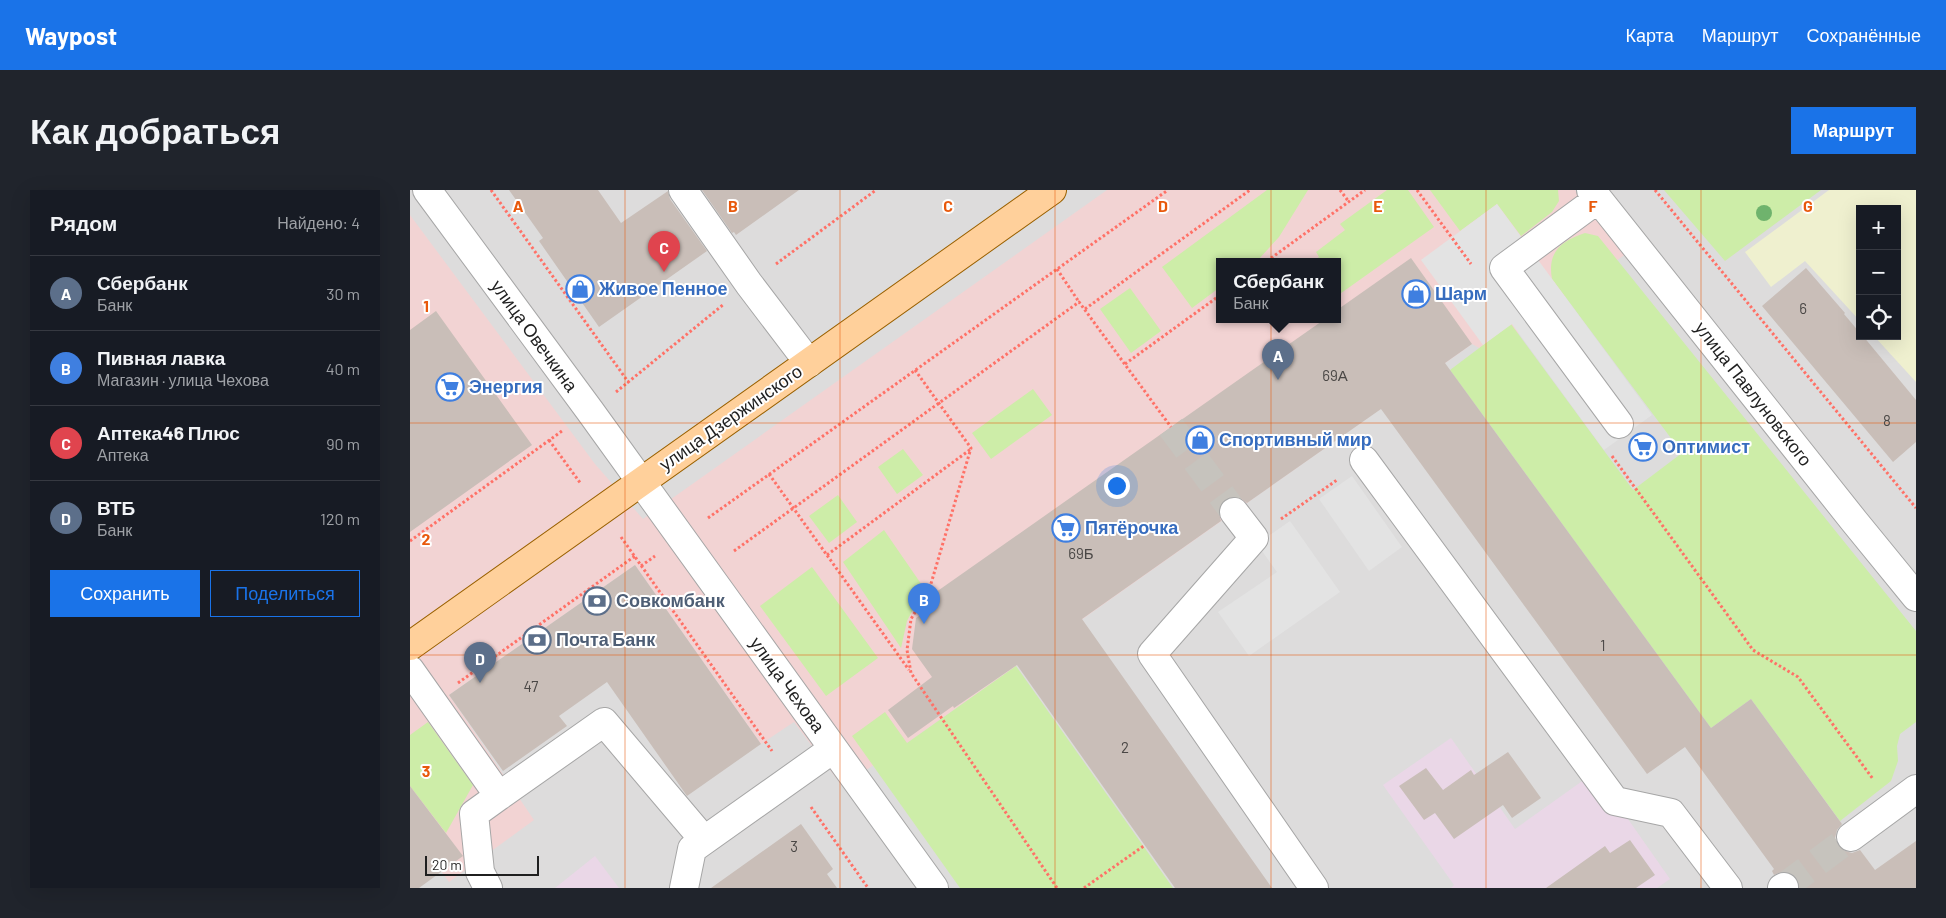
<!DOCTYPE html>
<html lang="ru">
<meta charset="utf-8">
<style>
:root{--surface:#171b24;--page:#20242c;--text:#f1f3f6;--muted:#9ea1a6;--line:#363941;--accent:#1a73e8}
body{margin:0;font-family:Barlow,sans-serif;background:var(--page);color:var(--text)}
.controls{position:absolute;right:15px;top:15px;display:grid;overflow:hidden;border-radius:0px;box-shadow:0 5px 20px #0002}
.controls button{width:45px;height:45px;display:grid;place-items:center;padding:0;border:0;border-bottom:1px solid var(--line);background:var(--surface);color:var(--text);font:25px sans-serif}
.scale{position:absolute;left:15px;bottom:12px;width:114px;box-sizing:border-box;padding-left:5px;border:2px solid #1f1f1f;border-top:0;font-size:14px;line-height:18px;white-space:nowrap;color:#1f1f1f;-webkit-text-stroke:4px #fff;paint-order:stroke}
.you{position:absolute;left:706px;top:295px;width:18px;height:18px;margin:-12px;border:4px solid #fff;border-radius:50%;background:#1a73e8;box-shadow:0 0 0 8px #1a73e833}
.badge{display:grid;place-items:center;width:32px;height:32px;border-radius:50%;background:var(--accent);color:#fff;font-size:16px;font-weight:700}
.pin{position:absolute;translate:-50% -41px;filter:drop-shadow(0 1px 2px #0008)}
.pin::after{content:'';position:absolute;top:26px;width:18px;height:15px;background:inherit;clip-path:polygon(0 0,100% 0,50% 100%)}
.popup{position:absolute;left:806px;top:68px;width:125px;height:65px;box-sizing:border-box;display:grid;place-content:center;border-radius:0px;background:var(--surface);filter:drop-shadow(0 1px 4px #0005);font-size:16px;white-space:nowrap;color:var(--muted)}
.popup b{font-size:19px;color:var(--text)}
.popup::after{content:'';position:absolute;left:50%;top:100%;margin-left:-10px;border:10px solid transparent;border-top-color:var(--surface)}
.list{margin:0;padding:0;list-style:none}
h2{display:flex;justify-content:space-between;align-items:center;height:65px;margin:0;padding:0 20px;font-size:21px}
h2 small{font-size:16px;font-weight:400;color:var(--muted)}
.list li{display:grid;grid-template-columns:32px 1fr auto;gap:15px;align-items:center;box-sizing:border-box;height:75px;padding:0 20px;border-top:1px solid var(--line)}
.list b{display:block;font-size:19px;white-space:nowrap}
.list p{margin:0;font-size:16px;white-space:nowrap;color:var(--muted)}
.list em{font-size:16px;font-style:normal;color:var(--muted)}
.actions{display:flex;gap:10px;padding:15px 20px}
.actions a{flex:1;padding:11px 0;border:1px solid var(--accent);border-radius:0px;text-align:center;font-size:18px;color:var(--accent)}
.actions .main{background:var(--accent);color:#fff}
.icon{flex:none;width:28px;height:28px;fill:none;stroke:currentColor;stroke-width:2;stroke-linecap:round;stroke-linejoin:round}
.map{position:relative;flex:none;width:1506px;height:698px;overflow:hidden;border-radius:0px}
header{display:flex;align-items:center;gap:30px;box-sizing:border-box;height:70px;padding:0 25px;background:var(--accent);color:#fff}
header strong{font-size:24px}
nav{display:flex;gap:28px;margin-inline-start:auto;font-size:18px}
.intro{display:flex;align-items:center;justify-content:space-between;box-sizing:border-box;height:120px;padding:0 30px}
h1{margin:0;font-size:35px}
.button{padding:12px 22px;border-radius:0px;background:var(--accent);color:#fff;font-size:18px;font-weight:700}
main{display:flex;gap:30px;padding:0 30px}
aside{flex:1;background:var(--surface);border-radius:0px;box-shadow:0 5px 20px #0002}
.map>svg:first-child{display:block}
</style>
<header>
<strong>Waypost</strong>
<nav><a>Карта</a><a>Маршрут</a><a>Сохранённые</a></nav>
</header>
<div class="intro"><h1>Как добраться</h1><a class="button">Маршрут</a></div>
<main>
<aside>
<h2>Рядом<small>Найдено: 4</small></h2>
<ul class="list">
<li><span class="badge" style="background:#5c6f8a">A</span><div><b>Сбербанк</b><p>Банк</p></div><em>30 m</em></li>
<li><span class="badge" style="background:#3f7fe0">B</span><div><b>Пивная лавка</b><p>Магазин · улица Чехова</p></div><em>40 m</em></li>
<li><span class="badge" style="background:#e0444e">C</span><div><b>Аптека46 Плюс</b><p>Аптека</p></div><em>90 m</em></li>
<li><span class="badge" style="background:#5c6f8a">D</span><div><b>ВТБ</b><p>Банк</p></div><em>120 m</em></li>
</ul>
<div class="actions"><a class="main">Сохранить</a><a>Поделиться</a></div>
</aside>
<div class="map">
<svg width="1506" height="698" viewBox="0 0 1506 698">
<rect width="100%" height="100%" fill="#f0ece5"/>
<path fill="#dddcdc" fill-rule="evenodd" d="M0 0H1506V698H0ZM1450 19H1487V146H1450ZM809 71H927V129H809Z"/>
<path fill="#f2d3d3" fill-rule="evenodd" d="M697 0H1165L1217 63 1080 164 1062 154 497 553 432 596 384 532 351 554 225 375 39 505 124 630 39 692 0 638V25L185 274 233 329ZM809 71H927V129H809Z"/>
<path fill="#ead7e7" d="M1041 548 1105 639 1185 582 1260 689 1247 698H1041L1044 695 973 595Z
M185 666 209 698H145Z"/>
<path fill="#eff0cf" d="M1419 0H1506V192L1464 146H1487V19H1450V131L1395 71 1361 97 1335 62Z"/>
<path fill="#cdeda8" d="M857 0H898L869 47 848 70 809 71V98L782 118 752 77Z
M977 0H998L1024 37 927 106V71H904L909 67 906 62 935 40 930 34Z
M1020 0H1148L1149 11 1142 22 1111 46 1087 14 1050 41Z
M1254 0H1411L1315 71Z
M1175 43 1188 46 1506 441V532L1490 544 1487 556 1488 571 1481 591 1430 631 1341 509 1301 538 1040 180 1101 134 1223 300 1272 263 1142 89C1137 62 1151 51 1175 43Z
M720 98 751 141 721 163 690 119Z
M623 199 642 225 581 269 562 243Z
M493 259 513 285 487 304 468 277Z
M428 305 447 332 419 353 399 326Z
M474 340 514 398 497 431 491 458 433 372Z
M402 377 468 468 416 506 350 416Z
M606 476 763 698H550L442 546 475 522 497 553Z
M18 532 63 595 36 643 0 596V545Z"/>
<path fill="#e3e3e3" d="M1087 14 1242 225 1194 260 1102 134 1073 155 1011 70Z
M942 286 992 357 959 381 909 309Z
M880 331 930 402 839 466 808 422 867 382 847 354Z"/>
<path fill="#c9beb8" d="M99 0H188L211 33 258 1 260 9 297 61 189 137 129 51 133 48Z
M292 0H389L326 45 324 42 322 43Z
M1001 68 1062 154 1035 173 1301 538 1341 509 1432 634 1427 640 1425 648 1429 657 1435 661 1442 663 1450 660 1465 680 1506 651V698H1390L1388 690 1382 684 1374 681 1364 685 1362 681 1364 679 1275 557 1237 584 971 219 837 313 829 307H821L815 309 809 317V324L811 331 672 429 862 698H765L607 475 544 518 543 516 498 548 478 520 522 487 502 459 506 428 524 416 519 407 915 129H927V120Z
M1396 78 1435 123 1434 124 1450 143V146H1453L1506 210V252L1483 272 1352 116Z
M26 121 122 255 0 342V140Z
M225 375 351 554 277 606 197 492 149 526 157 536 93 581 39 505Z
M1098 562 1131 608 1102 628 1093 615 1044 649 1025 623 1014 630 989 596 1016 578 1033 600 1061 580 1064 585Z
M0 596 53 666 9 698H0Z
M391 634 423 679 417 684 427 698H301Z
M1220 650 1245 685 1226 698H1136L1195 656 1200 663Z"/>
<g fill="none" stroke-linecap="round" stroke-linejoin="round">
<path stroke="#c6c3bd" stroke-width="28" stroke-dasharray="28 14" stroke-linecap="butt" d="M761 237 824 322
M1374 697 1441 647"/>
<g stroke="#a6a6a6" stroke-width="30">
<path id="minor" d="M17 0 180 221 524 698
M273 0 339 94 399 173
M1181 0 1444 331 1506 407
M1188 9 1094 78 1209 234
M954 270 1205 611 1261 623 1318 698
M824 322 844 348 742 464 904 698
M0 480 89 606 194 532 294 650
M1441 647 1506 599
M78 698 70 682 64 624 89 606
M274 698 282 659 423 559
M1372 698 1374 697"/>
</g>
<g stroke="#9a6100" stroke-width="30">
<path id="major" d="M0 456 642 0"/>
</g>
<path stroke="#ff7167" stroke-width="3" stroke-dasharray="2.5 2.5" stroke-linecap="butt" d="M81 0 219 193
M930 0 939 12
M1007 0 1061 74
M1245 0 1506 318
M857 71 955 0
M366 74 466 0
M647 79 669 112
M675 119 840 0
M715 174 809 106
M505 180 561 258 520 397 501 429 497 460 501 483 647 698
M206 202 314 114
M139 250 171 294
M1202 266 1343 460 1388 487 1463 589
M359 284 499 480
M298 328 758 0
M871 329 927 290
M211 347 362 561
M0 351 152 241
M324 361 669 112 761 237
M417 365 561 259
M231 376 245 366
M48 493 225 366
M401 617 458 698
M674 698 735 655"/>
<use href="#minor" stroke="#fff" stroke-width="28"/>
<use href="#major" stroke="#ffd09b" stroke-width="28"/>
</g>
<circle fill="#6fb36d" cx="1354" cy="23" r="8"/>
<path fill="none" stroke="#e8590c" stroke-width="1" stroke-opacity="0.55" d="M215 0V698M430 0V698M645 0V698M861 0V698M1076 0V698M1291 0V698M0 233H1506M0 465H1506"/>
<defs>
<g id="shop-ring" transform="scale(1.4375)"><circle r="9.5" fill="#fff" stroke="#3f7fe0" stroke-width="1.5"/><path d="M-5-2.5h2.3a2.7 3.5 0 0 1 5.4 0H5L5.5 6h-11ZM-1.5-2.5h3a1.5 2.3 0 0 0-3 0Z" fill="#3f7fe0"/></g>
<g id="supermarket-ring" transform="scale(1.4375)"><circle r="9.5" fill="#fff" stroke="#3f7fe0" stroke-width="1.5"/><path d="M-6-5.5h2.5l.6 2H6L4.5 2H-2.5L-4.4-4H-6ZM-1.5 3.2a1.3 1.3 0 1 0 .1 0ZM3 3.2a1.3 1.3 0 1 0 .1 0Z" fill="#3f7fe0"/></g>
<g id="bank-ring" transform="scale(1.4375)"><circle r="9.5" fill="#fff" stroke="#5c6f8a" stroke-width="1.5"/><path d="M-6-4H6V4H-6ZM0-2.3a2.3 2.3 0 1 0 0 4.6a2.3 2.3 0 1 0 0-4.6Z" fill="#5c6f8a"/></g>
</defs>
<g fill-rule="evenodd">
<use href="#shop-ring" x="170" y="99"/>
<use href="#shop-ring" x="1006" y="104"/>
<use href="#supermarket-ring" x="40" y="197"/>
<use href="#shop-ring" x="790" y="250"/>
<use href="#supermarket-ring" x="1233" y="257"/>
<use href="#supermarket-ring" x="656" y="338"/>
<use href="#bank-ring" x="187" y="411"/>
<use href="#bank-ring" x="127" y="450"/>
</g>
<g text-anchor="middle" stroke-width="4" stroke-linejoin="round" paint-order="stroke">
<g font-size="15" fill="#4a4745">
<text x="1393" y="124">6</text>
<text x="925" y="191">69А</text>
<text x="1477" y="236">8</text>
<text x="671" y="369">69Б</text>
<text x="1193" y="461">1</text>
<text x="121" y="502">47</text>
<text x="715" y="563">2</text>
<text x="384" y="662">3</text>
</g>
<g font-size="18" font-weight="bold" fill="#366cbe" stroke="#fff" text-anchor="start">
<text x="189" y="105">Живое Пенное</text>
<text x="1025" y="110">Шарм</text>
<text x="59" y="203">Энергия</text>
<text x="809" y="256">Спортивный мир</text>
<text x="1252" y="263">Оптимист</text>
<text x="675" y="344">Пятёрочка</text>
</g>
<g font-size="18" fill="#1f1f1f" stroke="#fff">
<text transform="translate(124 146) rotate(54)" y="6">улица Овечкина</text>
<text transform="translate(1343 204) rotate(52)" y="6">улица Павлуновского</text>
<text transform="translate(321 228) rotate(-35)" y="6">улица Дзержинского</text>
<text transform="translate(377 495) rotate(54)" y="6">улица Чехова</text>
</g>
<g font-size="18" font-weight="bold" fill="#4e5e75" stroke="#fff" text-anchor="start">
<text x="206" y="417">Совкомбанк</text>
<text x="146" y="456">Почта Банк</text>
</g>
</g>
<g font-size="16" text-anchor="middle" font-weight="bold" fill="#e8590c" stroke="#fff" stroke-width="4" stroke-linejoin="round" paint-order="stroke">
<text x="108" y="22">A</text>
<text x="323" y="22">B</text>
<text x="538" y="22">C</text>
<text x="753" y="22">D</text>
<text x="968" y="22">E</text>
<text x="1183" y="22">F</text>
<text x="1398" y="22">G</text>
<text x="16" y="122">1</text>
<text x="16" y="355">2</text>
<text x="16" y="587">3</text>
</g>
</svg>
<div class="controls">
<button>+</button>
<button>−</button>
<button><svg class="icon" aria-label="locate" viewBox="0 0 24 24"><circle cx="12" cy="12" r="6"/><path d="M12 2v4M12 18v4M2 12h4M18 12h4"/></svg></button>
</div>
<div class="scale">20 m</div>
<div class="you"></div>
<div class="pin badge" style="left:868px;top:190px;background:#5c6f8a">A</div>
<div class="popup"><b>Сбербанк</b>Банк</div>
<div class="pin badge" style="left:514px;top:434px;background:#3f7fe0">B</div>
<div class="pin badge" style="left:254px;top:82px;background:#e0444e">C</div>
<div class="pin badge" style="left:70px;top:493px;background:#5c6f8a">D</div>
</div>
</main>
